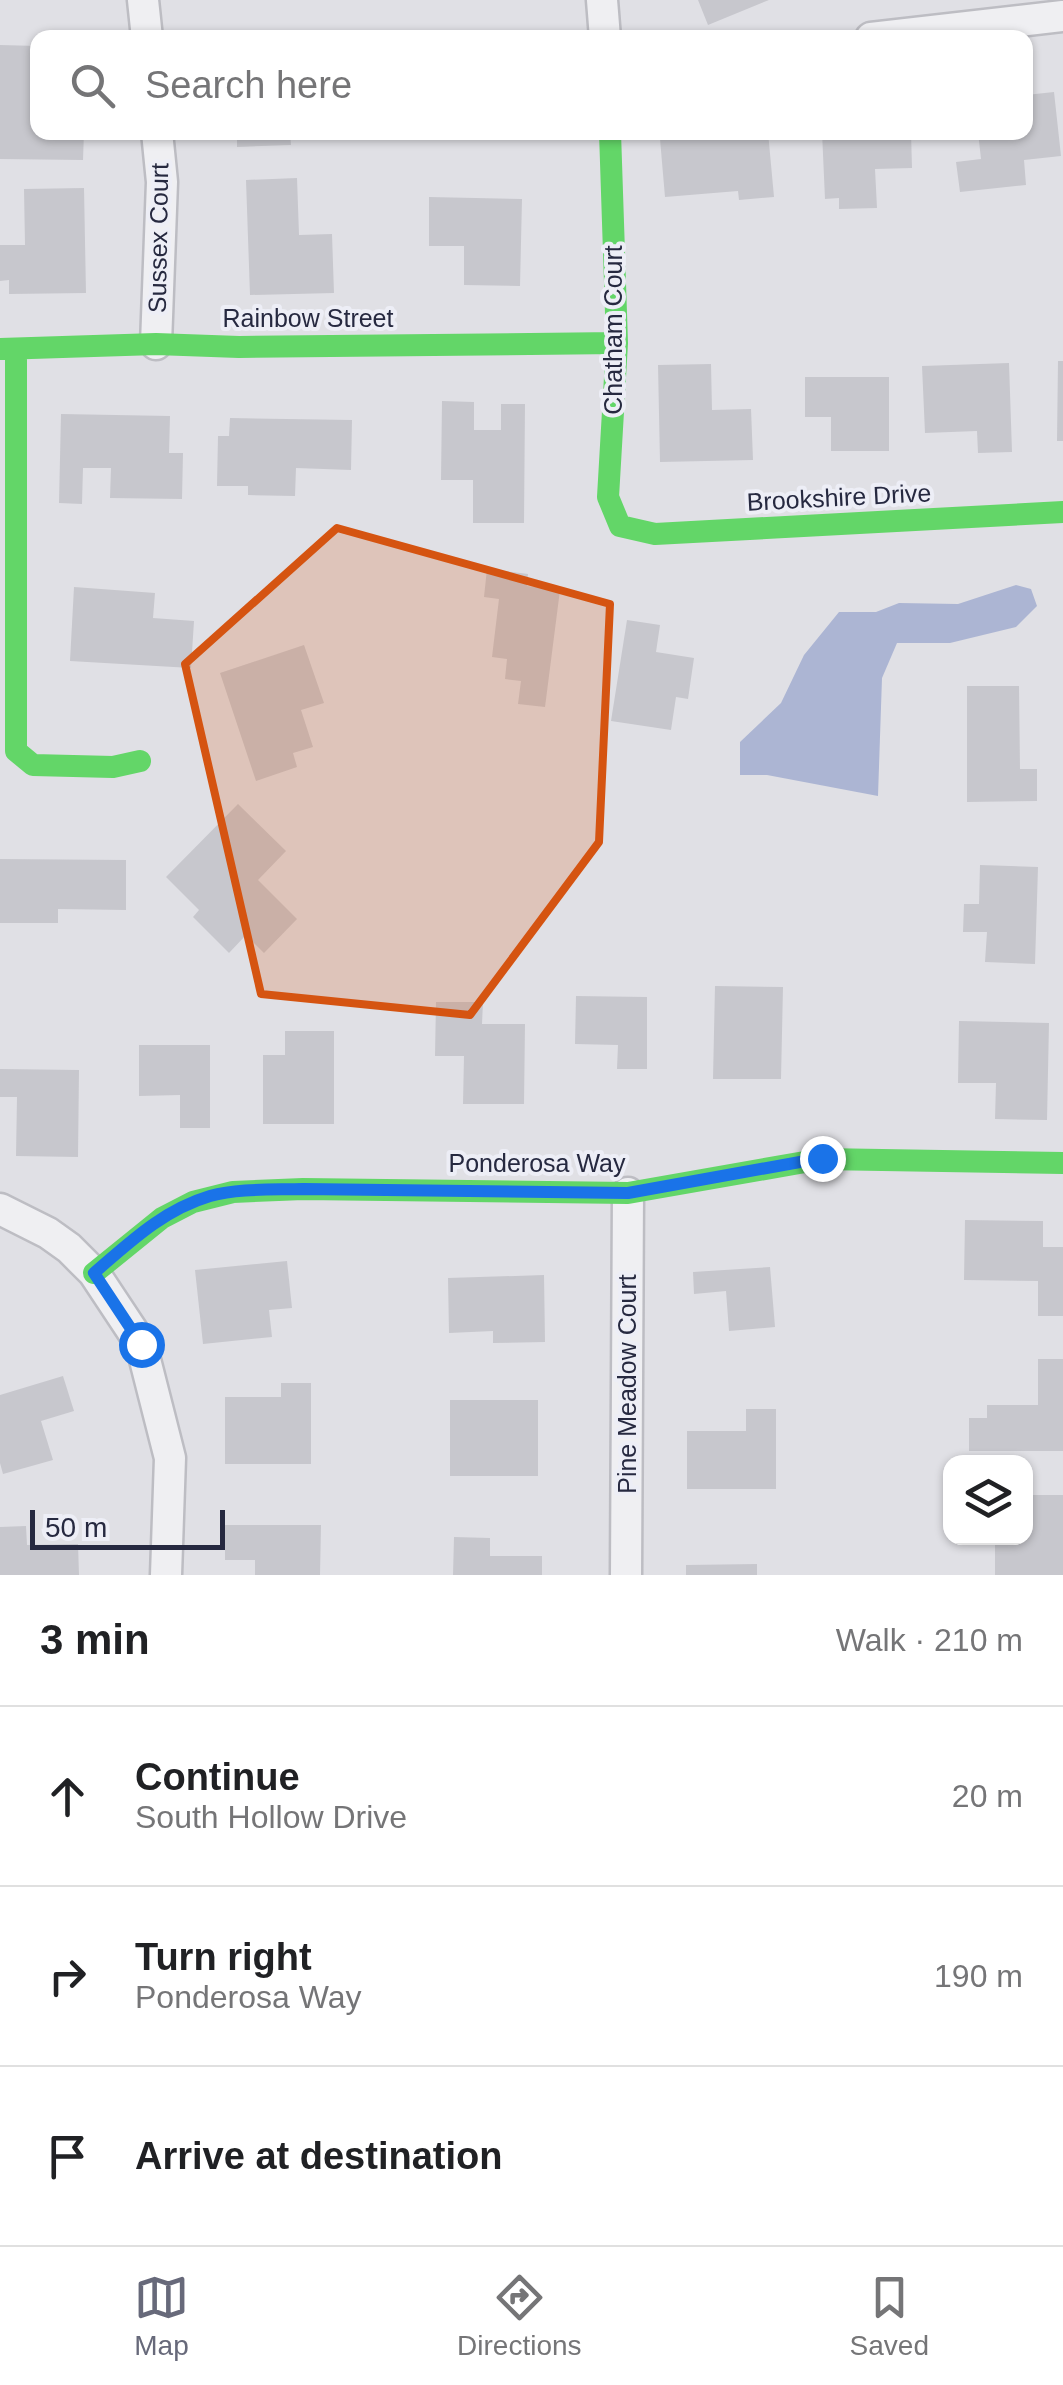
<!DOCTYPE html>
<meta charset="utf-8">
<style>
:root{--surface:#fff;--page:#f6f6f6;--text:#202124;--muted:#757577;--line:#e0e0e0;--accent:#67697a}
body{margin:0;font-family:Arial,sans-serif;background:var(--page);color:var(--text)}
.controls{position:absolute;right:30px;bottom:30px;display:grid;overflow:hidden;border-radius:20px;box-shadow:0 2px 8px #0004}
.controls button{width:90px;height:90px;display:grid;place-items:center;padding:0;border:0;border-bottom:2px solid var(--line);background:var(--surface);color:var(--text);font:50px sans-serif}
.scale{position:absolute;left:30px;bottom:25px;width:195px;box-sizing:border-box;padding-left:10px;border:5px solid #262940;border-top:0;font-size:28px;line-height:35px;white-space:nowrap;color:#262940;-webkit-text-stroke:8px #edeef6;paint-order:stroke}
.stop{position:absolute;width:30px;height:30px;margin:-22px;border:8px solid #1a73e8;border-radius:50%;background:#fff}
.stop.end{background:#1a73e8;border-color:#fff;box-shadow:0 2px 10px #0008}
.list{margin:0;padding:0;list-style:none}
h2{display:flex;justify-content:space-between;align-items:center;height:130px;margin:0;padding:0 40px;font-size:42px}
h2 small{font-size:32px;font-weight:400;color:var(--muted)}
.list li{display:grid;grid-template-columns:65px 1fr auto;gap:30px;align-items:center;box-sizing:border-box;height:180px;padding:0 40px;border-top:2px solid var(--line)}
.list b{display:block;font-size:38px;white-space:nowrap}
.list p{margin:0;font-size:32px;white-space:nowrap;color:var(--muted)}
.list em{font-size:32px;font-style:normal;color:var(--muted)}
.icon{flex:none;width:55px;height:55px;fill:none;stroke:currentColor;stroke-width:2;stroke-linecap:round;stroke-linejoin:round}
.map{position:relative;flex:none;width:1063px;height:1575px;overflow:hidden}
.search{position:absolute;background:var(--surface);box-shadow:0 2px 8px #0004;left:30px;right:30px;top:30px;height:110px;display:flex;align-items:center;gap:25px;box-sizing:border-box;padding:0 35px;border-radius:20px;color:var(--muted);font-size:38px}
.sheet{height:670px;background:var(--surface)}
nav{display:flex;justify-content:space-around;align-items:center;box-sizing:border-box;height:140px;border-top:2px solid var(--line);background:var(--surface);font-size:28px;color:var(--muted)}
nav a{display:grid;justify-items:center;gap:5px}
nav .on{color:var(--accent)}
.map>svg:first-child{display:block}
</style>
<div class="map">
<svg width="1063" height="1575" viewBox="0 0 1063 1575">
<rect width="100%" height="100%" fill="#e0e0e5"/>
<path fill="#acb5d3" d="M1016 585 1031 589 1037 606 1016 627 950 643H897L882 678 878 796 767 775H740V742L781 703 804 655 839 612H876L899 603 958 604Z"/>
<path fill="#c7c7cd" d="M698 0H769L708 25Z
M0 45 38 46V132H84L83 160 0 159Z
M1054 92 1061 156 1024 160 1026 185 960 192 956 162 981 159 978 132H1026V95Z
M237 132H290L291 145 237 147Z
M456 132H510V138H456Z
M742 132H768L774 197 739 200 738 191 665 197 660 139Z
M822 132H911L912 168 875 169 877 208 839 209V198L825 199Z
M297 178 299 235 332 234 334 293 250 295 246 180Z
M84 188 86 293 9 294V280L0 281V245H25L24 189Z
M429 197 522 199 520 286 464 285V246H429Z
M1058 361H1063V441H1057Z
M1009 363 1012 452 978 453 977 431 925 433 922 366Z
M711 364 712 410 751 409 753 460 660 462 658 365Z
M805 377H889V451H831V417H805Z
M442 401 474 402V430H501V404H525L524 523H473V480H441Z
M61 414 170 416 169 453H183L182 499 110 498 111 468H83L82 504 59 503Z
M230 418 352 420 351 470 296 468 295 496 248 495V486H217L218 436H229Z
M487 569 528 574 527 586 560 590 545 707 518 704 521 681 505 679 507 659 492 657 499 599 484 597Z
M74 587 155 593 153 618 194 621 191 668 70 661Z
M627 620 660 625 656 652 694 658 688 699 676 697 671 730 611 721Z
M304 645 324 703 301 710 313 747 293 753 297 767 256 781 220 673Z
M967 686H1019L1020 769H1037V801L967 802Z
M238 804 286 851 258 880 297 919 264 953 246 935 229 953 193 917 199 910 166 877Z
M0 859 126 860V910L58 909V923H0Z
M980 865 1038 867 1035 964 985 962 987 932H963L964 904H979Z
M715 986 783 987 781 1079H713Z
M576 996 647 997V1069H617L618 1045 575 1044Z
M436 1002H483L482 1024H525L524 1104H463L464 1056H435Z
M959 1021 1049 1023 1047 1120 995 1119 996 1083H958Z
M285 1031H334V1124H263V1055H285Z
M139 1045H210V1128H180V1095L139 1096Z
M0 1069 79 1070 78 1157 16 1156 17 1097H0Z
M965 1220 1043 1221V1247H1063V1316H1038V1281L964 1280Z
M287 1261 292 1308 269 1310 272 1337 203 1344 195 1270Z
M770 1267 775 1327 729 1331 726 1291 694 1294 693 1272Z
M544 1275 545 1342 493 1343V1331L449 1333 448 1278Z
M1038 1359H1063V1451H969V1418H987V1405H1038Z
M63 1376 74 1411 41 1421 53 1460 3 1474 0 1463V1395Z
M281 1383H311V1464H225V1397H281Z
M450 1400H538V1476H450Z
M746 1409H776V1489H687V1431H746Z
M1026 1495H1063V1575H995V1538H1026Z
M225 1525H321L320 1575H255V1560H225Z
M26 1526 27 1545 78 1544 79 1575H0V1527Z
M454 1537 490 1538V1556H542V1575H453Z
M757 1564V1575H686V1565Z"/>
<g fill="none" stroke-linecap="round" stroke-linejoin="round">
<g stroke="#bdbdc3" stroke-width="35">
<path id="street" d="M143 0 147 38
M602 0 605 38
M871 38 1063 16
M156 344 162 182 157 132
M0 1209 48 1233 69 1248 94 1273 141 1344 170 1458 166 1575
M626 1575 628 1193"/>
</g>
<use href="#street" stroke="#efeff2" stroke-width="30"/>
<path stroke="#63d668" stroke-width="22" d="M610 132 617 343 608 497 620 526 655 534 1063 512
M0 349 156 344 239 347 617 343
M16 349V751L33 765 113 767 140 761
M94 1273 162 1218 193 1202 233 1192 303 1189 628 1193 822 1159 1063 1163"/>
</g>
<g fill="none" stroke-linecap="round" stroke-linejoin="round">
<path stroke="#1a73e8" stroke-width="12" d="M141 1344 94 1273C130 1242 163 1210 210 1196 239 1188 273 1190 303 1189L628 1193 822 1158"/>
</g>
<path fill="#d55411" fill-opacity="0.2" stroke="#d55411" stroke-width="8" stroke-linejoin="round" d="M337 528 610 604 599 842 470 1015 261 994 185 664Z"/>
<g text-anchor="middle" stroke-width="8" stroke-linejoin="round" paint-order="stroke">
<g font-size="25" fill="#262940" stroke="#edeef6">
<text transform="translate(158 238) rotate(-89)" y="9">Sussex Court</text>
<text x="308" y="327">Rainbow Street</text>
<text transform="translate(613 330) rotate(-90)" y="9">Chatham Court</text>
<text transform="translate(839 497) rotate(-3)" y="9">Brookshire Drive</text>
<text x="537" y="1172">Ponderosa Way</text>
<text transform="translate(627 1384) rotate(-90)" y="9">Pine Meadow Court</text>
</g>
</g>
</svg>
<div class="controls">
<button><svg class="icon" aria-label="layers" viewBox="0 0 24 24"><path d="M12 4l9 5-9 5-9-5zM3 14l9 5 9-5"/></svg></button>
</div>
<div class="scale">50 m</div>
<div class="stop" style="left:141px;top:1344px"></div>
<div class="stop end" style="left:822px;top:1158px"></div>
<div class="search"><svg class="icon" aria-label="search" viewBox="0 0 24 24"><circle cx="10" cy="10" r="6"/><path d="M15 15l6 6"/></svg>Search here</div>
</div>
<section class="sheet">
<h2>3 min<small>Walk · 210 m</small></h2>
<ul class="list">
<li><svg class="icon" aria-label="ahead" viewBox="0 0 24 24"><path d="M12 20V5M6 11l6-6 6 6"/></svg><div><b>Continue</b><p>South Hollow Drive</p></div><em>20 m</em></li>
<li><svg class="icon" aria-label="right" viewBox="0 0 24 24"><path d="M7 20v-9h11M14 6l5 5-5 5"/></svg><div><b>Turn right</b><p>Ponderosa Way</p></div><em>190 m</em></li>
<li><svg class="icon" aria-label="arrive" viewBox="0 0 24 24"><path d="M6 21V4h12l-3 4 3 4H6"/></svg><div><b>Arrive at destination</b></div></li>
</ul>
</section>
<nav>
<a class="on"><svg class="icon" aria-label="map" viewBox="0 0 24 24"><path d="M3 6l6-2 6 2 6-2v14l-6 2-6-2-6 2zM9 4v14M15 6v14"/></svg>Map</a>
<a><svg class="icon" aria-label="directions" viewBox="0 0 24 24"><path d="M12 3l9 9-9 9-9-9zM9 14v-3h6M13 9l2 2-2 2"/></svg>Directions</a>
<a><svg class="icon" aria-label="saved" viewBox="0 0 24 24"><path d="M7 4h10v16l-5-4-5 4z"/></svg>Saved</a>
</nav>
